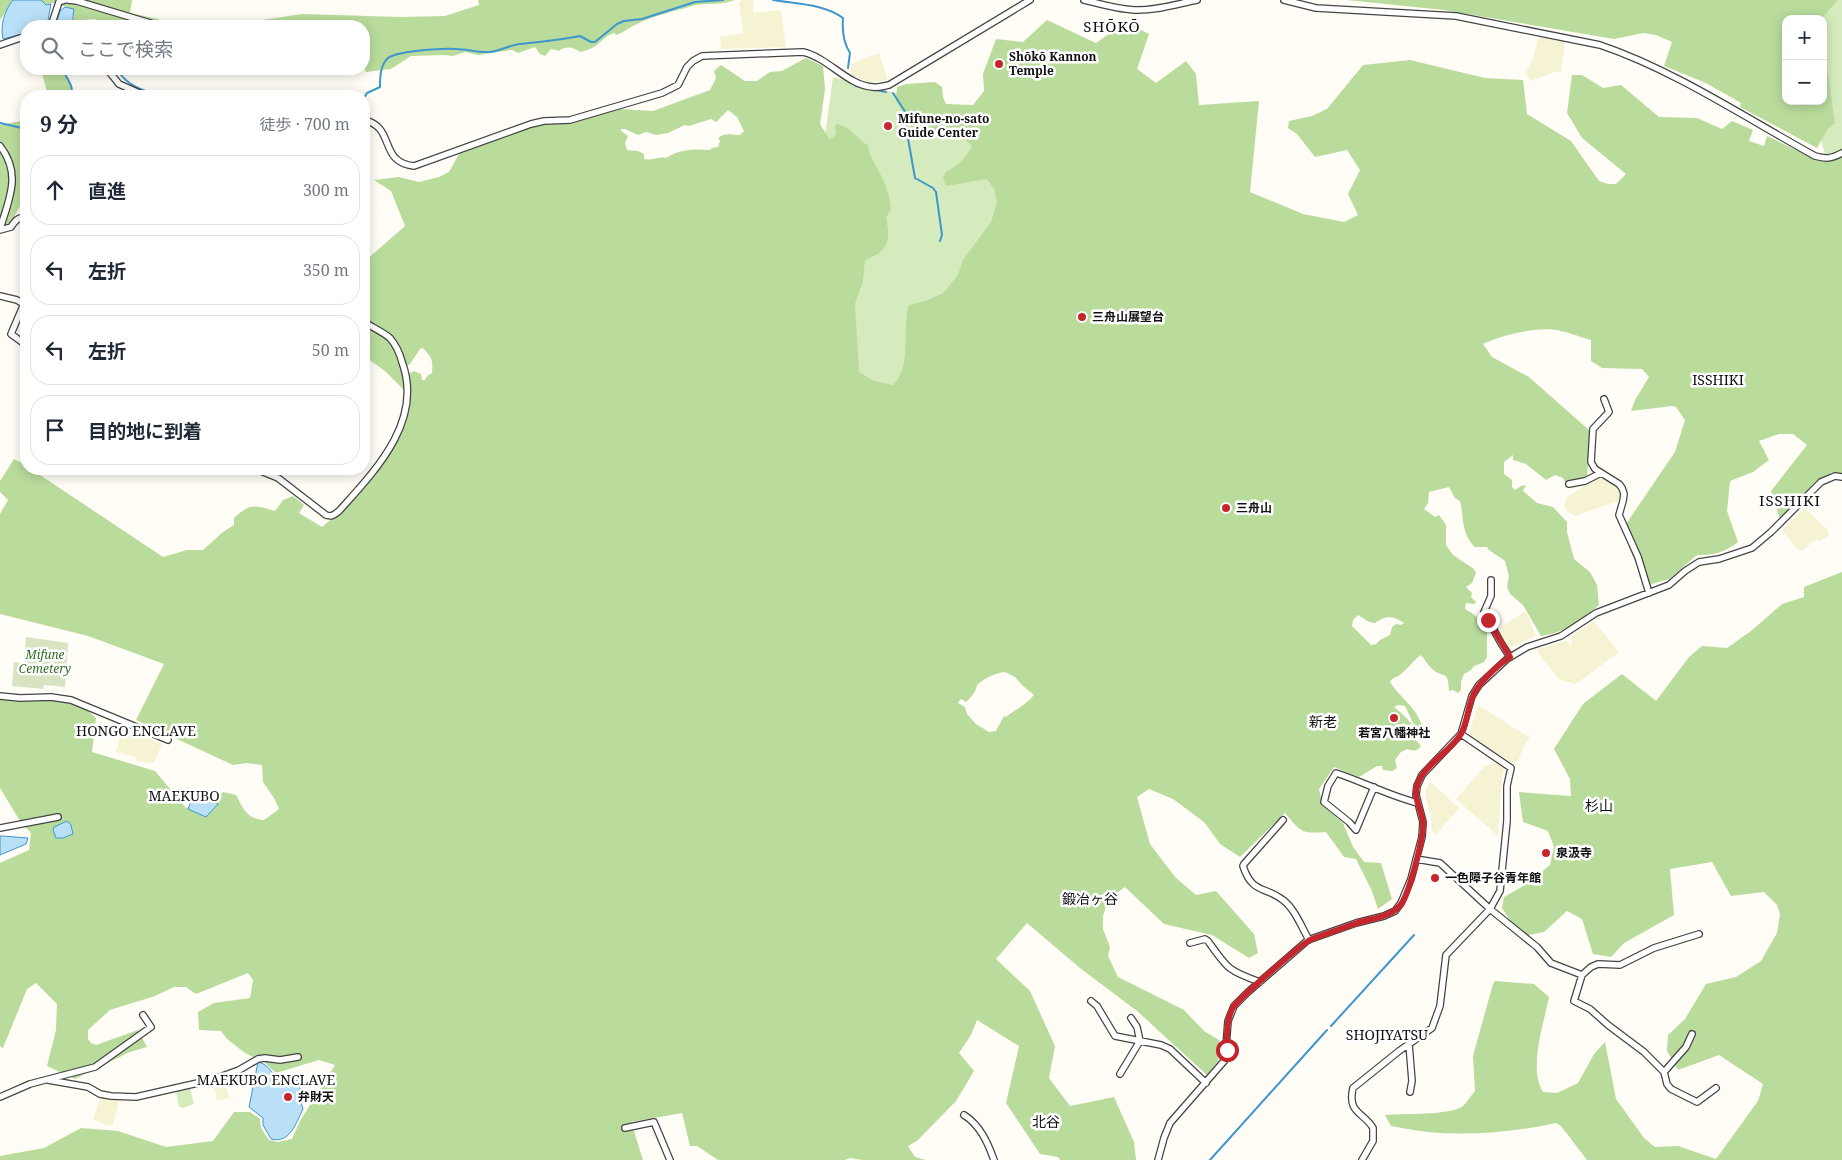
<!DOCTYPE html>
<html lang="ja">
<meta charset="utf-8">
<style>
:root{--surface:#fff;--page:#f2f2f3;--text:#1f2937;--muted:#747a83;--line:#e0e1e3}
body{margin:0;font-family:"Noto Serif","Noto Sans JP",serif;background:var(--page);color:var(--text)}
.controls{position:absolute;right:15px;top:15px;display:grid;overflow:hidden;border-radius:10px;box-shadow:0 2px 12px #0003}
.controls button{width:45px;height:45px;display:grid;place-items:center;padding:0;border:0;border-bottom:1px solid var(--line);background:var(--surface);color:var(--text);font:25px sans-serif}
.stop{position:absolute;width:15px;height:15px;margin:-11px;border:4px solid #c4262e;border-radius:50%;background:#fff}
.stop.end{background:#c4262e;border-color:#fff;box-shadow:0 1px 5px #0008}
.list{margin:0;padding:0;list-style:none}
h2{display:flex;justify-content:space-between;align-items:center;height:65px;margin:0;padding:0 20px;font-size:21px}
h2 small{font-size:16px;font-weight:400;color:var(--muted)}
.list li{display:grid;grid-template-columns:32px 1fr auto;gap:15px;align-items:center;box-sizing:border-box;height:70px;margin:0 10px 10px;padding:0 10px;border:1px solid var(--line);border-radius:20px}
.list b{display:block;font-size:19px;white-space:nowrap}
.list em{font-size:16px;font-style:normal;color:var(--muted)}
.icon{flex:none;width:28px;height:28px;fill:none;stroke:currentColor;stroke-width:2;stroke-linecap:round;stroke-linejoin:round}
.map{position:relative;flex:none;width:1842px;height:1160px;overflow:hidden}
.search{position:absolute;background:var(--surface);box-shadow:0 2px 12px #0003;left:20px;top:20px;width:350px;height:55px;display:flex;align-items:center;gap:12px;box-sizing:border-box;padding:0 18px;border-radius:20px;color:var(--muted);font-size:19px}
.panel{position:absolute;background:var(--surface);box-shadow:0 2px 12px #0003;left:20px;top:90px;width:350px;height:385px;border-radius:20px}
.map>svg:first-child{display:block}
</style>
<div class="map">
<svg width="1842" height="1160" viewBox="0 0 1842 1160">
<rect width="100%" height="100%" fill="#fffdf5"/>
<path fill="#f6f3d4" d="M742 0H753L754 13 781 10 786 47 721 49 720 37 743 33 739 3Z
M1538 37 1565 42 1562 66 1561 72H1555L1531 81 1525 74 1534 56Z
M879 53 888 80 871 83 851 76V64Z
M1602 477 1617 487 1621 496V500L1575 516 1567 511 1564 506 1567 497 1590 482Z
M1804 509 1809 512 1828 530 1829 535 1820 541 1815 540 1802 551 1797 549 1782 530Z
M1524 612 1527 614 1536 636 1510 648 1499 633 1502 630 1501 627Z
M1593 622 1595 623 1619 652 1576 684 1560 680 1540 656 1537 649 1565 641 1572 645 1571 637Z
M1478 705 1530 738 1523 748 1519 759 1514 764 1471 737 1470 730Z
M125 728 162 744 154 763 136 761 135 757 116 752 120 738Z
M1499 762 1506 768 1503 772 1501 791 1498 836 1456 799 1485 766Z
M1430 783H1432L1459 808 1436 834 1432 831 1431 816 1425 796 1426 788Z
M225 1083 229 1098 217 1101 214 1087Z
M101 1097 119 1101 113 1125H107L93 1119Z"/>
<path fill="#d5ebbd" d="M1824 0H1842V150L1826 157 1817 128 1823 101V19H1817Z
M833 77 903 95 979 145 989 173 1057 215 899 402 841 387 824 142Z
M190 1088 194 1104 183 1108 179 1107 176 1091Z"/>
<path fill="#b9dc9c" fill-rule="evenodd" d="M0 0H13L0 20Z
M41 0H132L130 13 158 19 172 26H111L95 19 83 20 79 26 72 25 74 17V9L53 3 45 5Z
M478 0H735C721 6 706 2 692 6 676 11 652 16 637 24 628 28 627 31 616 35L614 33C605 36 603 40 597 45 594 48 586 50 581 52 573 48 567 45 559 51L551 49 545 56 540 54 535 47 518 53 512 50 478 55 465 52 453 56 445 55 411 56 391 69 366 72 364 64V26H223L302 14 400 17 445 16 479 5Z
M1347 0H1838L1821 19H1786V101H1823V42L1835 123 1827 130 1817 148 1740 107 1741 103 1706 83 1664 66 1672 42 1656 35 1643 33 1614 39 1444 10Z
M1047 20 1096 43 1126 22 1149 34 1137 69 1156 83 1186 61 1196 74 1199 105 1259 101 1250 192 1303 214 1344 222 1358 215 1348 194 1360 170 1347 150 1315 157 1297 134 1288 128 1289 121 1312 116 1327 109 1363 65 1410 60 1485 78 1523 80 1527 114 1571 141 1599 181 1608 184H1616L1626 174 1582 138 1567 113 1572 75H1582L1603 88 1621 85 1659 117 1697 118 1722 129 1732 121 1753 130 1749 141 1764 146 1767 136C1786 144 1823 168 1842 156V474L1832 472 1815 482 1780 519 1771 491 1807 445 1793 434H1779L1759 441 1769 460 1753 472 1730 481 1727 511 1738 542C1722 553 1716 555 1697 555L1669 579 1648 585C1637 566 1625 546 1626 524L1675 452 1685 420 1676 407 1672 406 1631 411 1635 400 1649 377 1642 369 1602 368 1591 361V340C1580 337 1568 332 1557 330 1536 327 1502 335 1483 344L1492 357 1529 377 1590 431 1587 478 1566 484 1563 478 1555 475 1546 480 1526 464 1513 460V455L1504 462V474L1512 480V487L1515 490 1521 486 1526 485 1523 491 1537 503 1553 507 1567 522V532L1574 559 1590 572 1597 585 1599 605C1579 621 1567 632 1541 636L1523 605 1510 594 1507 587 1509 576 1505 561 1489 550 1487 547H1475C1461 534 1464 517 1460 501L1455 498 1449 487 1429 492 1428 503 1424 509 1435 517 1439 515 1446 525V545L1453 555 1474 569 1476 573 1472 583 1466 587 1472 593 1471 597 1476 602 1474 604 1466 603 1465 609 1472 613 1487 626V657L1484 662 1474 666 1471 670 1464 674 1461 682V690L1458 693 1453 690 1449 691C1448 668 1444 680 1431 668 1427 664 1425 659 1421 655 1413 660 1408 669 1400 675 1395 678 1393 677 1390 682 1400 698 1418 708 1422 727L1419 728 1414 725 1405 706 1398 705 1394 707C1403 714 1414 724 1417 735H1415L1404 723 1402 724 1421 746C1417 752 1413 751 1407 749L1401 752 1395 760 1397 768 1392 771 1383 770 1382 766H1377L1359 777 1334 767 1319 789 1323 806 1343 823 1353 847 1364 862 1381 863 1392 899 1378 909 1372 891 1356 859 1344 857 1326 832C1301 834 1301 832 1285 813L1240 857 1220 844 1204 822 1173 799 1149 789 1137 797 1150 844 1175 877 1196 895 1216 891 1254 934 1258 953 1249 958 1212 935 1164 924 1125 887 1108 900 1103 916V929L1110 947 1108 956 1118 977 1184 1010 1204 1031 1219 1040 1218 1061 1207 1075 1137 1011 1080 968 1027 923 996 959 1030 991 1055 1046 1049 1078 1070 1106 1114 1097 1134 1142 1136 1160H1060L1058 1157 1040 1154 1006 1103 1019 1046 977 1020 971 1035 959 1053 974 1071 956 1101 917 1141 908 1146 915 1157 926 1160H862L850 1158 845 1160H718L697 1146H690L682 1113 631 1122 643 1160H0V1156L44 1148 81 1128 118 1131 166 1147 213 1141 234 1112H250L260 1119 261 1128 269 1140 278 1142 292 1139 300 1121 335 1065 319 1060 276 1073 264 1062 245 1053 227 1039 221 1031 199 1030 198 1012 214 1003 250 998 253 980 248 973 196 994 186 987H174L155 996 110 1010 88 1030V1039L91 1043 96 1045 138 1030 147 1047 130 1052 75 1079 47 1066 56 1030 57 1004 36 983 27 989 3 1048 0 1046V863L29 850 31 833 20 821 0 788V693L70 696 96 718 92 752 155 771 186 808 218 797 223 792 236 795C244 810 246 818 264 820L279 809 274 798 263 782 262 765 247 763 233 765 136 720 164 664 88 636 0 614V514L8 500 0 492V481L14 459 26 465V469H31L163 557 187 550H203L223 532 234 525V518C250 503 255 505 275 511L283 500 293 496 304 505 299 513 322 527C355 500 383 468 397 427 401 417 402 407 405 397L411 395V391L404 390 385 371 364 356V262L405 226 391 191 374 180 399 177 419 182 439 177 449 172 459 154 535 125 573 122 620 109 653 111 710 90 716 78 714 71 721 65 745 81H757L770 72 782 71 806 58 823 66 825 89 820 124 830 140 836 134 835 126 838 124 847 128 868 146 870 155 884 181 889 196 891 210 886 217C891 241 889 251 865 260L863 281 855 304 859 372 874 381 893 385C913 367 901 328 909 305L928 300 943 293 958 275 963 260 991 222 997 203 995 191 987 179 946 186 943 178 946 172 960 163 966 156 972 146 963 137 942 135 933 137 912 128 896 101 897 87 906 84 935 82 942 87 943 97 946 104 973 105 984 91 983 74 996 39 1023 42ZM728 110 737 117 744 131 740 135C731 135 726 132 718 138L720 141 718 147 712 148 710 150C694 149 680 149 666 158 659 156 652 161 644 159V154L638 151 627 150 625 143 628 136 621 131V129H625L638 135 646 132 656 135 668 133 685 125 689 126 711 119 716 122ZM423 348C432 358 433 359 432 373L427 376 425 380H422L421 374 414 371 406 375 405 367 410 364 420 349ZM1358 615 1369 622 1375 623C1386 615 1392 615 1404 623L1401 625 1396 624 1392 627 1390 635 1380 640 1376 644 1371 645 1352 626 1353 620ZM1005 672 1015 677 1023 686 1034 695C1026 705 1016 709 1006 717L1004 716 996 731 989 732 976 724 967 714 965 707 958 703 959 701 961 699 966 702C971 698 976 691 977 685 985 678 995 673 1005 672Z
M41 69H64L74 96H48Z
M26 120V195L9 226 0 232V125Z
M1842 572V1160H1587L1561 1126 1556 1123C1515 1132 1471 1136 1429 1132 1417 1131 1404 1128 1391 1126L1385 1115C1403 1113 1450 1116 1463 1106 1468 1102 1471 1095 1475 1091L1473 1056 1493 984 1495 981 1534 984 1549 997C1544 1023 1528 1068 1543 1092L1557 1093 1578 1083 1594 1054 1605 1042 1616 1099 1644 1138 1655 1147 1678 1146 1716 1159 1758 1101 1763 1084 1719 1055 1678 1070 1667 1051 1668 1035 1685 1019 1706 984 1736 977 1761 961 1777 933 1780 914 1777 905 1764 892 1731 896 1712 862 1670 869 1674 915 1624 943 1611 957 1593 954 1582 919 1567 911 1544 932 1524 936 1513 925 1502 908 1504 897 1527 884 1550 865 1554 847 1548 831 1523 822 1519 792 1571 796 1570 779 1554 749 1583 704 1622 674 1656 701 1689 657 1702 646 1727 648 1751 631 1782 604 1804 597V587Z"/>
<path fill="#d9e3c4" d="M26 637 68 643 65 687 44 685 43 689 12 686 14 662 24 663Z"/>
<path fill="#b9e0f7" stroke="#3f96cf" d="M13 0H41L46 5 51 4 47 26H26V33L3 39C0 26 4 11 13 0Z
M65 7 74 9 72 26H55L60 11Z
M194 794 218 804 206 817 188 809Z
M67 821 71 825 73 834 63 838H56L53 830 54 827Z
M0 836H3L28 838 26 844 0 855Z
M258 1062C277 1067 266 1082 297 1080L301 1092 299 1096 303 1109C296 1123 290 1144 271 1139L263 1125V1118L249 1107Z"/>
<g fill="none" stroke-linecap="round" stroke-linejoin="round">
<path stroke="#3f96cf" stroke-width="2" d="M773 0C797 4 824 4 843 18 842 31 843 42 850 53L848 68
M62 69C66 77 75 87 71 96
M116 69C129 87 141 90 162 96
M847 80 856 86 886 92
M893 93 908 116 906 127 915 178 933 188 936 192 942 235 940 241
M240 96H244
M364 98 367 93 380 87C380 78 380 65 388 58 397 51 442 48 456 49 467 49 478 53 490 52 500 51 510 45 520 44 540 42 560 40 580 36L591 42H595L617 24 624 21 642 19 695 2 723 0
M0 123 26 129
M1331 1026 1414 935
M1210 1160 1327 1030"/>
<g stroke="#444" stroke-width="8">
<path id="minor" d="M68 0 77 1 160 26
M1084 0C1100 4 1117 9 1134 10 1155 11 1177 4 1197 0
M1284 0 1316 8 1456 16 1600 45C1674 70 1746 118 1815 156 1826 159 1831 159 1842 153
M51 26 59 2 65 0
M0 45 26 36
M107 69 119 84 146 96
M364 120C396 127 378 162 414 166L531 124 544 121 570 120 662 93 678 85 687 67 693 61 702 56 803 52C829 58 848 86 873 87 878 88 884 86 889 85L1030 0
M0 146C22 174 9 199 0 229
M0 230 11 227C15 221 18 217 26 217
M0 296 17 300 23 304V306L11 334 26 345
M1604 399 1609 412 1593 429 1591 462 1595 469 1619 484 1622 488 1624 494 1623 501 1619 515 1638 557 1649 593
M256 469 278 478 326 515C332 517 334 515 339 511 375 471 424 421 402 362 400 354 395 344 390 338 383 332 372 327 364 322
M1569 484 1585 481 1601 473
M1491 580V596L1484 612 1501 643 1510 657
M0 696 20 698 51 697 71 700 168 740
M1374 787 1356 830 1349 822 1324 802 1328 786 1336 773C1364 782 1389 796 1418 803
M1283 820 1244 864 1243 866C1252 894 1265 886 1283 900 1295 909 1302 928 1309 940
M0 828 58 817
M1416 859 1440 863 1490 909 1537 947 1551 963 1582 975
M1699 934 1654 948 1620 965 1598 964 1591 967 1582 975 1574 1001 1590 1009 1608 1025 1644 1052 1664 1072 1667 1084 1671 1089 1697 1102 1716 1088
M1190 943 1205 939 1208 941C1227 968 1228 971 1260 982
M1091 1001 1097 1006 1115 1036 1161 1045 1170 1049 1206 1083
M1409 1044 1412 1081 1410 1092
M1664 1072 1686 1047 1692 1034
M1120 1074 1140 1041 1137 1027 1131 1018
M48 1080 88 1087 100 1094 111 1096 136 1097 211 1080 239 1070 258 1059 265 1058 280 1060 298 1057
M0 1097 30 1084 95 1067 151 1027 143 1015
M964 1115C980 1125 988 1143 994 1160
M625 1128 654 1122 670 1160
M1158 1160 1164 1138 1170 1123 1225 1060 1228 1021 1234 1006 1248 992 1308 940 1356 923 1384 916 1395 911 1401 903 1411 879 1422 837 1423 822 1416 795 1417 786 1422 775 1461 734 1472 696 1479 685 1507 659 1527 647 1561 636 1596 613 1669 585 1685 571 1699 562 1719 559 1752 548 1771 532 1821 482 1835 476 1842 477
M1362 1160 1373 1141V1128C1364 1112 1347 1114 1353 1088L1399 1051 1432 1028 1440 1006 1446 955 1490 909 1500 891 1507 821V786L1511 768 1461 734"/>
</g>
<use href="#minor" stroke="#fff" stroke-width="5.5"/>
</g>
<g fill="none" stroke-linecap="round" stroke-linejoin="round">
<path stroke="#c4262e" stroke-width="6" d="M1227 1050C1227 1036 1226 1022 1232 1009 1236 1001 1303 942 1312 939 1326 934 1340 929 1354 924 1370 918 1392 918 1402 903 1410 890 1424 837 1423 823 1422 810 1413 798 1417 786 1422 766 1450 752 1461 734 1467 723 1468 709 1472 698 1476 685 1499 664 1510 657L1488 620"/>
</g>
<g fill="#c4262e" stroke="#fff" stroke-width="2">
<circle cx="999" cy="64" r="5"/>
<circle cx="888" cy="126" r="5"/>
<circle cx="1082" cy="317" r="5"/>
<circle cx="1226" cy="508" r="5"/>
<circle cx="1394" cy="718" r="5"/>
<circle cx="1546" cy="853" r="5"/>
<circle cx="1435" cy="878" r="5"/>
<circle cx="288" cy="1097" r="5"/>
</g>
<g text-anchor="middle" stroke-width="5" stroke-linejoin="round" paint-order="stroke">
<g font-size="12" font-weight="bold" fill="#111" stroke="#fff" text-anchor="start">
<text x="1009" y="61">Shōkō Kannon<tspan x="1009" dy="14">Temple</tspan></text>
<text x="898" y="123">Mifune-no-sato<tspan x="898" dy="14">Guide Center</tspan></text>
<text x="1092" y="321">三舟山展望台</text>
<text x="1236" y="512">三舟山</text>
<text x="1394" y="737" text-anchor="middle">若宮八幡神社</text>
<text x="1556" y="857">泉汲寺</text>
<text x="1445" y="882">一色障子谷青年館</text>
<text x="298" y="1101">弁財天</text>
</g>
<g font-size="12" font-style="italic" fill="#2f6b1f" stroke="#fff">
<text x="45" y="659">Mifune<tspan x="45" dy="14">Cemetery</tspan></text>
</g>
<g font-size="14" fill="#111" stroke="#fff">
<text x="1718" y="385">ISSHIKI</text>
<text x="1323" y="727">新老</text>
<text x="136" y="736">HONGO ENCLAVE</text>
<text x="184" y="801">MAEKUBO</text>
<text x="1599" y="811">杉山</text>
<text x="1090" y="904">鍛冶ヶ谷</text>
<text x="1387" y="1040">SHOJIYATSU</text>
<text x="266" y="1085">MAEKUBO ENCLAVE</text>
<text x="1046" y="1127">北谷</text>
</g>
<g font-size="15" letter-spacing="1" fill="#111" stroke="#fff">
<text x="1112" y="32">SHŌKŌ</text>
<text x="1790" y="506">ISSHIKI</text>
</g>
</g>
</svg>
<div class="controls">
<button>+</button>
<button>−</button>
</div>
<div class="stop" style="left:1227px;top:1050px"></div>
<div class="stop end" style="left:1488px;top:620px"></div>
<div class="search"><svg class="icon" aria-label="search" viewBox="0 0 24 24"><circle cx="10" cy="10" r="6"/><path d="M15 15l6 6"/></svg>ここで検索</div>
<section class="panel">
<h2>9 分<small>徒歩 · 700 m</small></h2>
<ul class="list">
<li><svg class="icon" aria-label="ahead" viewBox="0 0 24 24"><path d="M12 20V5M6 11l6-6 6 6"/></svg><div><b>直進</b></div><em>300 m</em></li>
<li><svg class="icon" aria-label="left" viewBox="0 0 24 24"><path d="M17 20v-9H6M10 6l-5 5 5 5"/></svg><div><b>左折</b></div><em>350 m</em></li>
<li><svg class="icon" aria-label="left" viewBox="0 0 24 24"><path d="M17 20v-9H6M10 6l-5 5 5 5"/></svg><div><b>左折</b></div><em>50 m</em></li>
<li><svg class="icon" aria-label="arrive" viewBox="0 0 24 24"><path d="M6 21V4h12l-3 4 3 4H6"/></svg><div><b>目的地に到着</b></div></li>
</ul>
</section>
</div>
